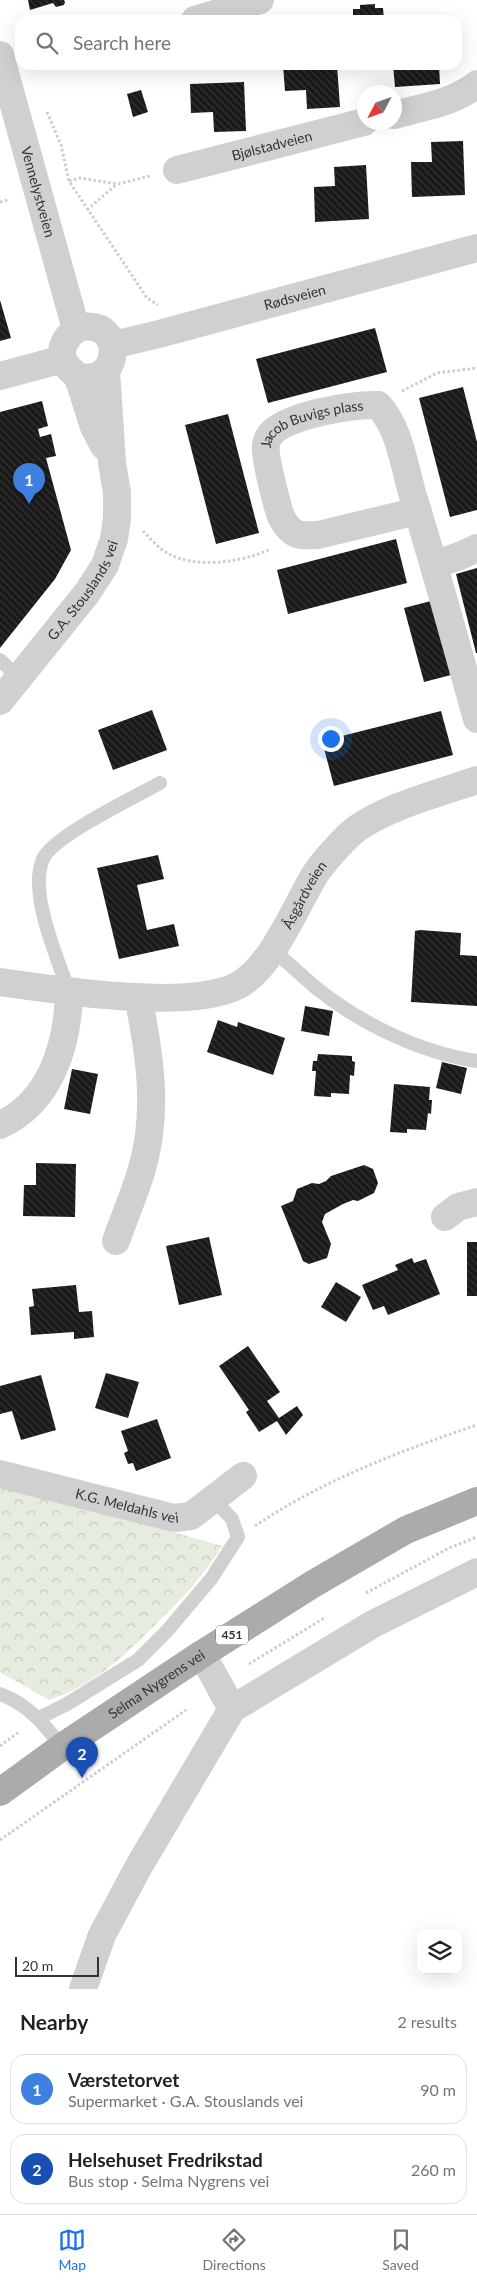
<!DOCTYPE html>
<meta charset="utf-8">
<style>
:root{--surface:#fff;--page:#f2f2f2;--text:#202124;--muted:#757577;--line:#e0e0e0;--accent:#1a73e8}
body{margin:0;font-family:Lato,sans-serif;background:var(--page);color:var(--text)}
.controls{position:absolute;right:15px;bottom:15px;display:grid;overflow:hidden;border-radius:10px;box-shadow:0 5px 20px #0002}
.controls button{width:45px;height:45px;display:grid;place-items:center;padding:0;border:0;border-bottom:1px solid var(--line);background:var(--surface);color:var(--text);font:25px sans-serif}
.compass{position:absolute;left:357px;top:85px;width:45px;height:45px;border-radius:50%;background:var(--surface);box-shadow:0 5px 20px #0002;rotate:229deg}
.scale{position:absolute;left:15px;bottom:12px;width:84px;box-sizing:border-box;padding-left:5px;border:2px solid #333;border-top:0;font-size:14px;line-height:18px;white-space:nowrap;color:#333;-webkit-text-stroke:4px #fff;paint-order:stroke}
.you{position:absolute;left:330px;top:738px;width:18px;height:18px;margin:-12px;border:4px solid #fff;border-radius:50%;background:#1a73e8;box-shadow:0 0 0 8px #1a73e833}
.badge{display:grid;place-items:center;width:32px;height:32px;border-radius:50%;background:var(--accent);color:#fff;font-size:16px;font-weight:700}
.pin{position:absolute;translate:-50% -41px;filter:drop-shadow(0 1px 2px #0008)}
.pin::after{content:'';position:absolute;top:26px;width:18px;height:15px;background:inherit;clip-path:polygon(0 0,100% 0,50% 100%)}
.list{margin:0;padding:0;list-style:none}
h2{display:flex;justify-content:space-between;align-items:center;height:65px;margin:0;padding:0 20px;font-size:21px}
h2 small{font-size:16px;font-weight:400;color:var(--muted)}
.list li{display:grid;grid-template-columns:32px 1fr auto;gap:15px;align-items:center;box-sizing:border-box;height:70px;margin:0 10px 10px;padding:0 10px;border:1px solid var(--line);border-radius:15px}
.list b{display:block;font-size:19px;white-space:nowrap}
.list p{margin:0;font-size:16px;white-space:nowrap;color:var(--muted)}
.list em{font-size:16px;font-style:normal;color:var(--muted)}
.icon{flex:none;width:28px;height:28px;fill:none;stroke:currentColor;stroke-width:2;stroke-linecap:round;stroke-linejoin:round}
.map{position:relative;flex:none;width:477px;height:1989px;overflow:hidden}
.search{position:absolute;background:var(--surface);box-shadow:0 5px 20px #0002;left:15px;right:15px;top:15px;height:55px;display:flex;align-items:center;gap:12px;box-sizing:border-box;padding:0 18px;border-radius:15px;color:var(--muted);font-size:19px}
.sheet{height:225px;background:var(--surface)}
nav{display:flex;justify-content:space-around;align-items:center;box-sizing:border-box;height:70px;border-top:1px solid var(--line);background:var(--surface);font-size:14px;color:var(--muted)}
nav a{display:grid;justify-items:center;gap:2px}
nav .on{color:var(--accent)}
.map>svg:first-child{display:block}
</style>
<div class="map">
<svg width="477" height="1989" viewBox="0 0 477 1989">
<defs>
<pattern id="forest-crowns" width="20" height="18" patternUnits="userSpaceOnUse" patternTransform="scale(1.25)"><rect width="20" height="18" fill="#e6ecdf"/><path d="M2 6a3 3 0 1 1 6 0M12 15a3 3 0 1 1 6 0" fill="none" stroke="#c6cbc0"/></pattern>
<pattern id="building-back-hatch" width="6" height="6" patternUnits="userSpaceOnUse" patternTransform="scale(1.25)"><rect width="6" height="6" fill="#1a1a1a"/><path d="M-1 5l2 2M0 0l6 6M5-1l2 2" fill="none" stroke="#333"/></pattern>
</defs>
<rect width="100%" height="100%" fill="#fff"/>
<path fill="url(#forest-crowns)" d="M0 1483 222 1546C204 1576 180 1600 155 1625 124 1656 93 1686 49 1700L0 1672Z"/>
<path fill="url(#building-back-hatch)" d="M28 0H64L65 2 64 5 56 7 53 3 30 10Z
M375 4V8H383L384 20H353V9H360V5Z
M425 17V20H402V18Z
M283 65H337L340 107 307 109 306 90 285 91Z
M393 65H439L440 84 395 87Z
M244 82 246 131 214 132 213 112 191 113 190 84Z
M141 90 148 112 133 117 127 94Z
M463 141 465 195 412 197 411 162H432L431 142Z
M366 165 369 219 315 222 314 187 335 186 334 167Z
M0 300 11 338 0 341Z
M375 328 387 372 268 403 256 359Z
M463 387 477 442V510L450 517 419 398Z
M42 401 48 426 38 429 40 437 51 434 56 456 46 458 71 550 55 579 0 648V412Z
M228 414 259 533 216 544 185 425Z
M396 539 407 583 288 614 277 570Z
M477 568V653H476L456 574Z
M431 601 451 675 424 682 404 608Z
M152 710 167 750 113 770 98 730Z
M441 711 453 755 334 786 322 741Z
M158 855 164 879 137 885 147 930 174 924 179 946 119 959 97 868Z
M420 930 461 933 460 955 477 956V1006L411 1002 415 931Z
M305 1006 333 1011 329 1036 301 1031Z
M218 1020 237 1027 238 1022 285 1038 273 1075 207 1052Z
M318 1054 352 1056V1061L355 1062 354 1076 350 1075 349 1094 331 1093V1097L314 1096 316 1071H312L313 1061H317Z
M442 1062 467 1068 461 1094 436 1088Z
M72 1069 98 1074 90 1114 64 1109Z
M394 1084 430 1087 429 1100H432L431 1114 428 1113 426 1130 407 1129V1133L390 1132Z
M36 1163 76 1164 75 1217 23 1216 24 1185H36Z
M364 1165 373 1169 378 1183 374 1193 358 1201 353 1200 343 1204 325 1214 322 1222 331 1244 327 1258 309 1264 303 1261 281 1206 293 1201 297 1189 312 1183 319 1184 326 1181 331 1176Z
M209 1237 222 1295 179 1305 166 1246Z
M467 1242H477V1296H467Z
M412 1258 414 1263 426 1259 440 1294 388 1315 384 1306 373 1310 362 1285 398 1270 395 1265Z
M336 1282 361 1297 346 1322 321 1307Z
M76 1285 79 1312 92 1311 94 1337 74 1339V1332L31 1335 29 1307 34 1306 32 1289Z
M248 1346 280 1392 267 1401 279 1418 297 1406 303 1415 286 1435 277 1421 259 1432 246 1412 249 1410 219 1366Z
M106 1373 139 1382 128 1418 95 1408Z
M41 1375 56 1430 21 1440 12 1411 0 1414V1386Z
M157 1419 171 1458 136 1471 133 1463 128 1464 124 1453 128 1451 121 1431Z"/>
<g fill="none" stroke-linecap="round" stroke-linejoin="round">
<path stroke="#cdcdcd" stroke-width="3" stroke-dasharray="2.5 2.5" stroke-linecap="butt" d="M33 69 48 65
M47 112 61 145 69 181 147 298 158 305
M69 181 80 178 118 184 150 176
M0 202 8 200
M87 210 117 184
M402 391 437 373 477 368
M143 531C151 539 160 550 169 554 197 569 243 562 271 549
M255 1526C323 1480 400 1451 477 1425
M366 1593 449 1548 477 1537
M249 1664 326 1617
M0 1746 19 1732
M0 1840 186 1710"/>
<path stroke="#d0d0d0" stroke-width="14" d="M0 660 19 678
M272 949C287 962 301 975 315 987 359 1023 421 1053 477 1061
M69 992C58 959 28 893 43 859 53 836 135 797 160 783
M0 1694C28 1704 44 1724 62 1747
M39 1718 67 1704 138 1660 167 1631 211 1579 238 1537 232 1519 213 1499"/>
<g stroke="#d0d0d0" stroke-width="28">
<path d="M195 20 260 0"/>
<path id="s1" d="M0 55 76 329"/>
<path d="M394 115C423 107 454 103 477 84"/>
<path id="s2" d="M177 170 364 122"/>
<path id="s3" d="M418 511 318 535C310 535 299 537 292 531 288 528 283 521 281 516 277 506 264 455 266 446 266 442 268 438 270 435 285 415 354 404 378 405 400 428 404 466 413 496 436 570 456 644 477 719"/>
<path d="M434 565 462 555 477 548"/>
<path id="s4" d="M0 982C58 990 186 1011 237 986 270 970 295 908 314 876 323 862 337 847 349 835 377 809 440 793 477 780"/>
<path d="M0 1125C51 1102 68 1044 69 992"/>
<path d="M445 1217 458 1207 477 1202"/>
<path d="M116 1241C124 1218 134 1195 141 1172 159 1114 150 1055 138 997"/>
<path id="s5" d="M0 1474 174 1518 191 1516 243 1476"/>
<path d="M232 1709 373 1624 477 1572"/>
<path d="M83 1989 102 1935 139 1866 232 1709 202 1654"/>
</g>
<g stroke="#d0d0d0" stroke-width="28">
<path d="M83 326C89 327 96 326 102 330 119 342 115 372 94 377 89 378 82 377 78 377 74 373 69 369 66 365 55 350 68 332 83 326Z"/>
<path id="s6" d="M113 345 159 334 477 248"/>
<path d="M0 376 63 359"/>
<path d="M78 377 94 427 104 446"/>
<path id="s7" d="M0 701 87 593 105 565 114 539 117 518V493L112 463 106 370"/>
</g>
<path stroke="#ababab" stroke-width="28" id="s8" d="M0 1792 62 1747 202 1654 313 1584 406 1530 477 1501"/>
</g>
<g text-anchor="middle" stroke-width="5" stroke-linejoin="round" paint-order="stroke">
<rect fill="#fff" stroke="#707070" stroke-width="1" x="216" y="1625.5" width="32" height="19" rx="4"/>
<g font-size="12" font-weight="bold" fill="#333">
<text x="232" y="1639">451</text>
</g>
<g font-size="14" fill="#333" stroke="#fff">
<text dy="5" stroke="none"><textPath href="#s2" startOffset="98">Bjølstadveien</textPath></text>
<text dy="5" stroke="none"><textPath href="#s1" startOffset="142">Vennelystveien</textPath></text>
<text dy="5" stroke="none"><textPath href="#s6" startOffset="188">Rødsveien</textPath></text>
<text dy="5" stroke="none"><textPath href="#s3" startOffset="275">Jacob Buvigs plass</textPath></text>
<text dy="5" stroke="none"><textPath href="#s7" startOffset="139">G.A. Stouslands vei</textPath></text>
<text dy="5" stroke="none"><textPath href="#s4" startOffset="354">Åsgårdveien</textPath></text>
<text dy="5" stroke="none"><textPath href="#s5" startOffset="131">K.G. Meldahls vei</textPath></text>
<text dy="5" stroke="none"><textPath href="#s8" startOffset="190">Selma Nygrens vei</textPath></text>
</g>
</g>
</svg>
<div class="controls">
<button><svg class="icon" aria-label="layers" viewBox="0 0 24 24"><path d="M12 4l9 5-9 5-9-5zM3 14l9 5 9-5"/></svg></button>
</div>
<svg class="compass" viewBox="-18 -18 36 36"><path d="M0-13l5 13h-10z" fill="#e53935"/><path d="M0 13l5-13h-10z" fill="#757577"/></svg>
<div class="scale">20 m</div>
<div class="you"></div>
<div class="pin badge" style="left:29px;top:504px;background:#3f7fe0">1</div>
<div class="pin badge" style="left:82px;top:1778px;background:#1a4fb4">2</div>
<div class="search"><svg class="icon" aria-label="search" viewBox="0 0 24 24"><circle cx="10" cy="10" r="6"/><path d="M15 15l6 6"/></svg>Search here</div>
</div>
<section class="sheet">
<h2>Nearby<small>2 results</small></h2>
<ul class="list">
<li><span class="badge" style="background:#3f7fe0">1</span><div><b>Værstetorvet</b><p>Supermarket · G.A. Stouslands vei</p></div><em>90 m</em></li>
<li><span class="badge" style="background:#1a4fb4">2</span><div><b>Helsehuset Fredrikstad</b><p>Bus stop · Selma Nygrens vei</p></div><em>260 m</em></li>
</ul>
</section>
<nav>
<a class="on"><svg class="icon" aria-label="map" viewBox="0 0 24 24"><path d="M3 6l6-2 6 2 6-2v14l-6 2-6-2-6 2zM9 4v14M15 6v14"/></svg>Map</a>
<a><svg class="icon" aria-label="directions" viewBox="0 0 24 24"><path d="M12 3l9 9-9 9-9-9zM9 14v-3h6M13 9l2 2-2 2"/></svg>Directions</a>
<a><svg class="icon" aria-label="saved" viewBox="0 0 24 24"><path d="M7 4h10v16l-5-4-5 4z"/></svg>Saved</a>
</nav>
